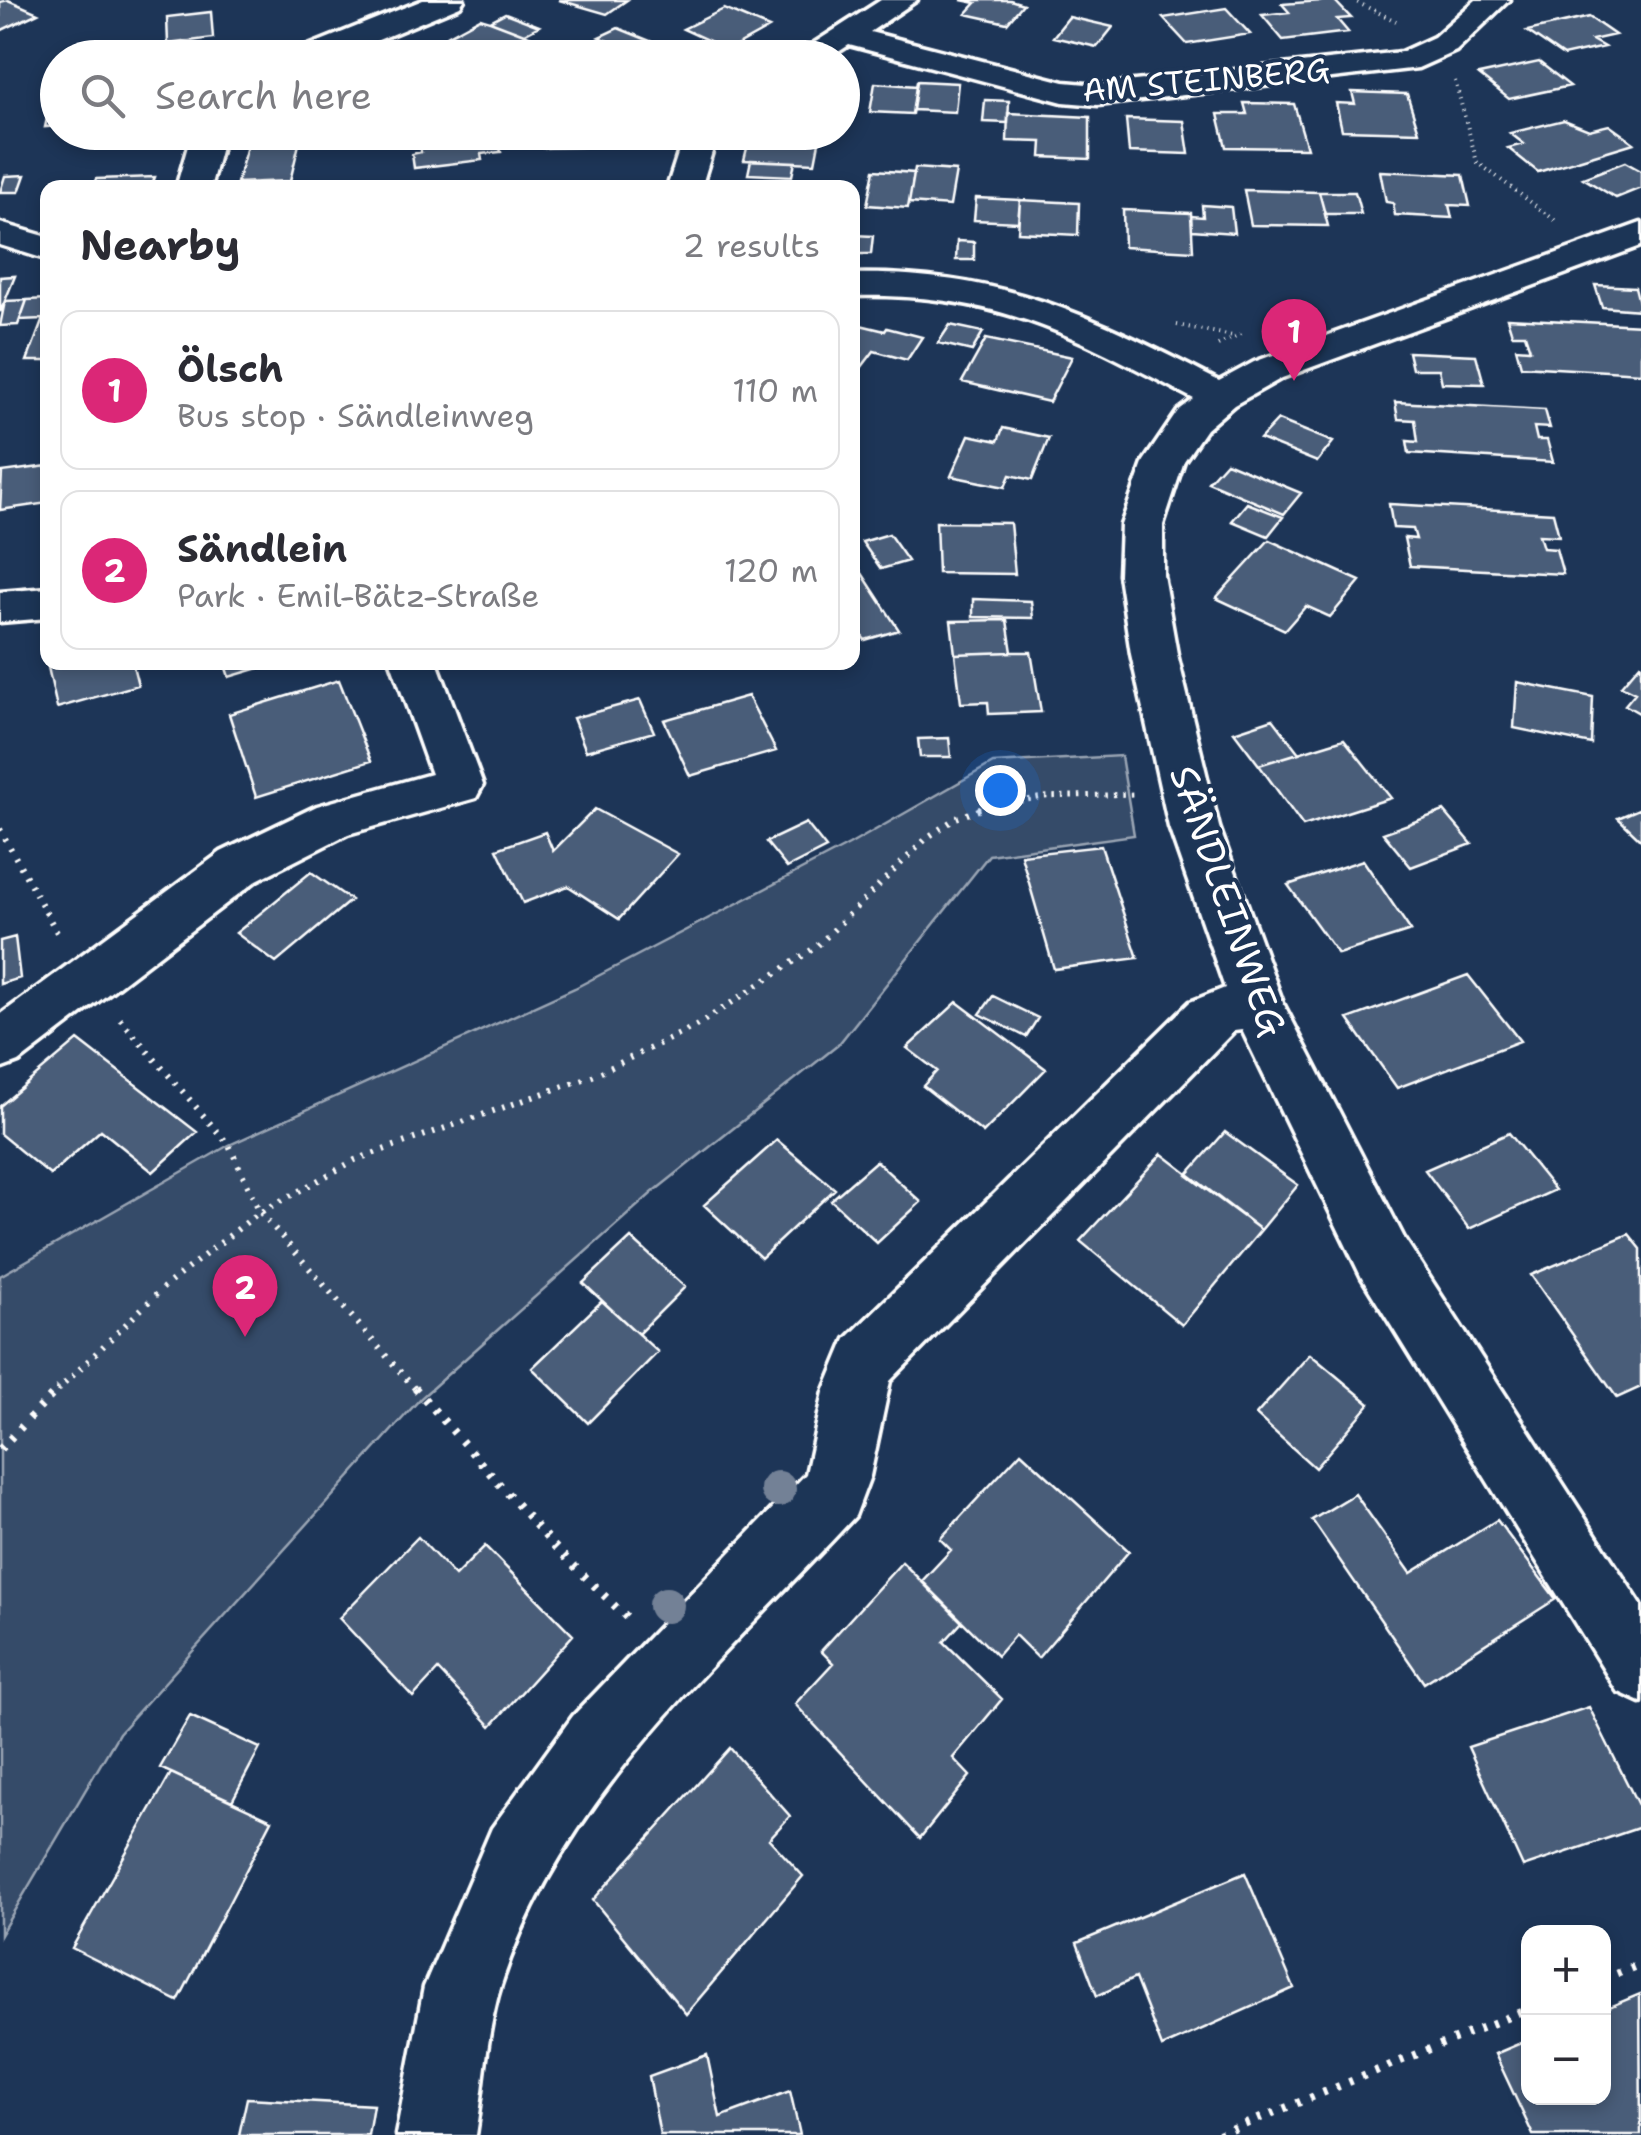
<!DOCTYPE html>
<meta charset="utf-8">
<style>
:root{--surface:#fff;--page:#f7f7f7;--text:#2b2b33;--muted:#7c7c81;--line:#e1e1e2;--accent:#db2777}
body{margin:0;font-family:"Shantell Sans",sans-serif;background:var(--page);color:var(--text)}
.controls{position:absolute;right:30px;bottom:30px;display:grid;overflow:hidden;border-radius:20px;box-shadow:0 5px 15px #0003}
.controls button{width:90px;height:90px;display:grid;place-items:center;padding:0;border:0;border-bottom:2px solid var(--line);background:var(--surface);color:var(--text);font:50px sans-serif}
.you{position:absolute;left:1000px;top:790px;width:35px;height:35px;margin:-25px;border:8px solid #fff;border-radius:50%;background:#1a73e8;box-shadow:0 0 0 15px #1a73e833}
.badge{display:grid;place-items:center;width:65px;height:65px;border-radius:50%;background:var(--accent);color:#fff;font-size:32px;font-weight:700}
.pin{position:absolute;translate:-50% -82px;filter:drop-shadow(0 2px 5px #0008)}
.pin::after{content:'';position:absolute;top:52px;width:35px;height:30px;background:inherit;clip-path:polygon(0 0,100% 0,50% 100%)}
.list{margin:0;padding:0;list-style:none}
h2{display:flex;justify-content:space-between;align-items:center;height:130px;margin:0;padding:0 40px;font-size:42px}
h2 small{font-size:32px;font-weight:400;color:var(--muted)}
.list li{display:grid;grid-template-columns:65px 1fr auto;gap:30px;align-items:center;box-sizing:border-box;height:160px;margin:0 20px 20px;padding:0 20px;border:2px solid var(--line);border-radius:20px}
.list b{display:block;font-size:38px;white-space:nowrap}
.list p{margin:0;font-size:32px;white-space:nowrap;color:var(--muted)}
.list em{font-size:32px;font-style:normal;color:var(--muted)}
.icon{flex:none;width:55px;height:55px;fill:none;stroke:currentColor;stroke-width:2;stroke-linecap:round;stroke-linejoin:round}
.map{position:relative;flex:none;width:1641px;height:2135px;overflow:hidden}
.search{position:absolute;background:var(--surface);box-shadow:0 5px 15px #0003;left:40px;top:40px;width:820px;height:110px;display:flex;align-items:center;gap:25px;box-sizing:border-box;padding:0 35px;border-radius:55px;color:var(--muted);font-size:38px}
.panel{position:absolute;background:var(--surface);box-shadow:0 5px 15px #0003;left:40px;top:180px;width:820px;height:490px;border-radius:20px}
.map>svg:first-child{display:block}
</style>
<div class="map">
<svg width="1641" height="2135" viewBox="0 0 1641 2135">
<rect width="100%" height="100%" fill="#1d3557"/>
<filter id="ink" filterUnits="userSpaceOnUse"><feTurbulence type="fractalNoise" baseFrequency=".01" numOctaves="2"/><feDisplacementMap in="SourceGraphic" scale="20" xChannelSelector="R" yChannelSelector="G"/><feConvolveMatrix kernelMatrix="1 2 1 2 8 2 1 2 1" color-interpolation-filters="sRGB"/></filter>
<g filter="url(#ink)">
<path fill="#364b69" stroke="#9aa5b4" stroke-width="2.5" d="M1121 756 1134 835 989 855 838 1045 652 1193 421 1398 119 1733 0 1935V1276L229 1145 575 988 849 845 993 763Z"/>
<path fill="#4a5d79" stroke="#fff" stroke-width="2.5" d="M8 0 38 13 0 31V2Z
M559 0H627L607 14Z
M961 0H1010L1023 4 1007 23 966 14 976 3Z
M1334 0 1351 18 1337 19 1348 32 1283 40 1262 15 1289 12 1282 4Z
M1226 8 1250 34 1187 44 1163 18Z
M724 9 769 28 729 50 683 29Z
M211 12 213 38 168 44 167 17Z
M505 13 539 26 524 34 490 21Z
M1069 17 1113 27 1097 47 1053 37Z
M1589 17 1615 35 1592 40 1604 47 1563 56 1527 31Z
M480 18 490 21 534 38 500 58H466L432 44Z
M618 28 650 41 639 47 664 58H582L611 42 599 37Z
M1539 62 1570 86 1509 99 1479 75Z
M56 78 58 126 45 127Z
M917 81 958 83 955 112 913 110Z
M875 83 916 86 912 114 870 112Z
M1352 92 1407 94 1419 132 1342 130 1336 103 1355 104Z
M985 100 1009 101 1008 123 983 122Z
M1244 103 1294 104 1307 148 1226 147 1218 114H1247Z
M1008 113 1090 117V159L1041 157 1042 142 1007 141Z
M1126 119 1184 121 1189 154 1129 152Z
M1564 120 1589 130 1609 125 1634 143 1538 172 1508 148 1524 144 1510 133Z
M269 132H299L293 143 264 142Z
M439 132H496L501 152 481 154 482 160 414 168 412 154 421 152 418 135Z
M545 132H613V146L543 148Z
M751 132H821L815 163 744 160Z
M299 144 290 181 237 183 247 146Z
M751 160 795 162 792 176 748 174Z
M1625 162 1641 171V188L1616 198 1583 178Z
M915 168 956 171 950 206 909 203Z
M874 170 914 173 908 208 867 205Z
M1380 171 1463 175 1470 206 1449 205 1452 218 1395 215 1393 203 1386 202Z
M25 175 19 192H0L5 176Z
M155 177 151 188H92L96 179Z
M1244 190 1319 192 1328 226 1251 225Z
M1319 192H1355L1361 214H1325Z
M976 198 1020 200 1018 222 974 220Z
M1020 200 1079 203 1078 235 1018 232Z
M1202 205 1231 207 1234 233 1192 230 1191 216 1203 217Z
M1123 210 1191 213 1193 251 1124 247Z
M852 235 873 236 871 254H852Z
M957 241 974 242V260H956Z
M15 276 5 301 0 312V277Z
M1595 285 1635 287 1641 310 1602 307Z
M48 299 43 319 20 320 27 300Z
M27 300 18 325 0 326 5 301Z
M44 316 48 361H27L43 319Z
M1507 318 1641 325V373L1521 366 1516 348 1530 349 1525 334H1512Z
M852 323 885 331 887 328 922 337 907 360 874 351 861 368 852 366Z
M950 325 983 332 972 351 938 343Z
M986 339 1072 357 1049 402 962 382Z
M1408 352 1476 355 1484 384 1442 383 1439 369H1412Z
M1395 402 1545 410 1550 428 1534 427 1537 440H1547L1553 462 1409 453 1407 441 1418 442 1415 420 1398 419Z
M1278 420 1333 442 1317 462 1260 439Z
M1003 428 1049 438 1032 480 1010 475 1005 487 951 476 969 435 998 441Z
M1226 462 1301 493 1284 514 1208 482Z
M48 466V503L0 510 2 472Z
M1247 503 1283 517 1268 536 1232 521Z
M1389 504 1553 513 1559 536 1539 535 1543 548 1556 549 1563 574 1410 566 1404 538 1416 539 1413 529 1393 528Z
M936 522 1010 523 1015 574 938 573Z
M889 534 908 561 881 569 862 542Z
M1269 540 1360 581 1330 617 1306 606 1285 630 1216 598Z
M856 564 899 630 865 640 852 623V565Z
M973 599 1031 601 1033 618 973 617Z
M1007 620 1012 652 955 654 951 621Z
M1012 652H1031L1041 712 989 714 988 702 961 703 955 654Z
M48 657V662H132L138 685 57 708 46 658Z
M224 662H279L229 677Z
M1640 664 1641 665V714L1625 705 1635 693 1621 686Z
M339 680 371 761 256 797 229 714Z
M1517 682 1593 697 1591 744 1514 728Z
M748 696 776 751 690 776 664 720Z
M640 700 654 732 586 751 573 718Z
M1273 719 1299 753 1259 765 1234 732Z
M949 738 951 757H920L918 739Z
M1344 739 1391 798 1303 826 1259 765Z
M1641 808V840L1618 818Z
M595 809 678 854 619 919 568 886 523 903 497 849 545 832 553 851Z
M1444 811 1472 844 1411 867 1383 833Z
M806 823 826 848 787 868 766 842Z
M1101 846 1138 958 1054 969 1021 855Z
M1363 860 1411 931 1338 954 1288 885Z
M311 872 351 900 276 963 236 933Z
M15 937 20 978 0 984V941Z
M1468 975 1520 1041 1397 1088 1348 1019Z
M993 996 1038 1018 1026 1037 980 1014Z
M957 1002 1046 1069 983 1133 923 1086 937 1071 907 1048Z
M78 1040 197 1132 153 1172 101 1130 50 1175 0 1134V1106Z
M1225 1132 1298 1185 1261 1230 1187 1175Z
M1509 1133 1555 1190 1469 1229 1425 1170Z
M777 1140 835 1189 761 1258 704 1205Z
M1162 1154 1261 1230 1182 1325 1080 1241Z
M876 1161 921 1202 877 1243 831 1200Z
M1629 1234 1641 1249V1387L1617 1398 1531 1275Z
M631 1238 685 1287 638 1334 583 1283Z
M602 1301 658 1352 588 1423 532 1368Z
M1310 1354 1370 1404 1315 1468 1256 1415Z
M1021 1452 1129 1551 1038 1658 1015 1635 997 1656 922 1581 951 1550 940 1539Z
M1355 1494 1411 1573 1497 1520 1556 1599 1424 1683 1312 1520Z
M418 1537 455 1576 485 1546 573 1635 491 1726 438 1670 413 1697 339 1618Z
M902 1562 962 1622 944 1642 1002 1699 953 1758 970 1776 920 1838 795 1704 833 1663 821 1651Z
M1589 1707 1641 1811V1827L1523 1867 1468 1747Z
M190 1716 260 1748 232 1801 160 1768Z
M730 1748 790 1816 769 1839 803 1876 686 2014 593 1900Z
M171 1773 272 1820 178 2001 72 1948Z
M1245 1873 1294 1988 1162 2047 1135 1978 1097 1996 1077 1943Z
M1640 1994 1641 2135H1533L1495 2054 1528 2040V2098H1604V2009Z
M707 2055 720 2117 790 2091 800 2135H660L649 2076Z
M247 2098 373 2105 368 2135H239Z"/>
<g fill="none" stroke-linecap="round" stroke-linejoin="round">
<g stroke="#fff" stroke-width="7">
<path id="minor" d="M423 0H464L460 6 335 58H292L296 51Z
M881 0H917L870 32 1064 82 1098 85 1401 52 1434 37 1476 0H1509L1456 51 1418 68 1098 105 1063 102 849 45 829 58H791Z
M192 132H225L210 188H176Z
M685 132H718L701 188H667Z
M0 223 48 237V260L0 245Z
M1641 223V246L1282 378 1234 405 1206 429 1184 461 1163 525V575L1177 654 1219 827 1283 1003 1404 1238 1641 1605V1702L1617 1691 1362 1278 1242 1030 1234 1031 890 1381 870 1476 855 1516C724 1657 561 1796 501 1985 486 2032 484 2087 476 2135H396L424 1987 492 1828 573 1716 806 1474 824 1392 846 1339 1190 1002 1225 988 1169 827 1131 654 1119 575 1121 525 1144 461 1178 411 1194 399C1069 333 998 293 852 296V274C1001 271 1091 315 1219 381L1254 362Z
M48 588V618L0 622V592Z
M391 662H437L483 785 476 798 348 834 257 880 19 1062 0 1069V1015L221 852 317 806 431 774Z"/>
</g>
<path stroke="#fff" stroke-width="4" stroke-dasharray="1 5" stroke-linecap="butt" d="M1352 0 1396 21
M1455 81 1477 162 1556 221
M1177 325 1233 336
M1218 345 1242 333"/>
<path stroke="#fff" stroke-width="5" stroke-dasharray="2.5 6" stroke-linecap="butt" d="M978 809 1043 797 1134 794"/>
<path stroke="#fff" stroke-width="6" stroke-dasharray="2.5 8" stroke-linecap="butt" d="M0 829 60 938
M120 1019 229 1145 260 1212 417 1391
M57 1391 164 1287 257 1214 355 1160 595 1075 696 1026 816 947 928 837 956 818 987 807"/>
<path stroke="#fff" stroke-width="8" stroke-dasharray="4 10" stroke-linecap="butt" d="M415 1388 553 1545 627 1618
M0 1449 59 1388
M1604 1979 1641 1964
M1219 2135 1528 2009"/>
<use href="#minor" fill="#1d3557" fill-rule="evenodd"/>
</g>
<g fill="#738196">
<circle cx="778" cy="1489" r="18"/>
<circle cx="666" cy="1605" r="18"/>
</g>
</g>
<g text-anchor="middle" stroke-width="8" stroke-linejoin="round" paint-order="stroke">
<g font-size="32" fill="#fff" stroke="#1d3557">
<text transform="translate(1206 80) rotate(-5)" y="11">AM STEINBERG</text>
</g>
<g font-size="38" fill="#fff" stroke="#1d3557">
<text transform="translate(1228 901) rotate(71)" y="13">SÄNDLEINWEG</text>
</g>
</g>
</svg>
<div class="controls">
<button>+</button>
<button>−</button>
</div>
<div class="you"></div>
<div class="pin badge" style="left:1294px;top:381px">1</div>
<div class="pin badge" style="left:245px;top:1337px">2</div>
<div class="search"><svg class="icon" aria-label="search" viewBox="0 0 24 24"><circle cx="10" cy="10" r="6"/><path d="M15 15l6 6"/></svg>Search here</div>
<section class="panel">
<h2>Nearby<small>2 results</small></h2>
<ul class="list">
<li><span class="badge">1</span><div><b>Ölsch</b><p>Bus stop · Sändleinweg</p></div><em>110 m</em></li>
<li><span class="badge">2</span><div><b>Sändlein</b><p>Park · Emil-Bätz-Straße</p></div><em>120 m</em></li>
</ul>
</section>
</div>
